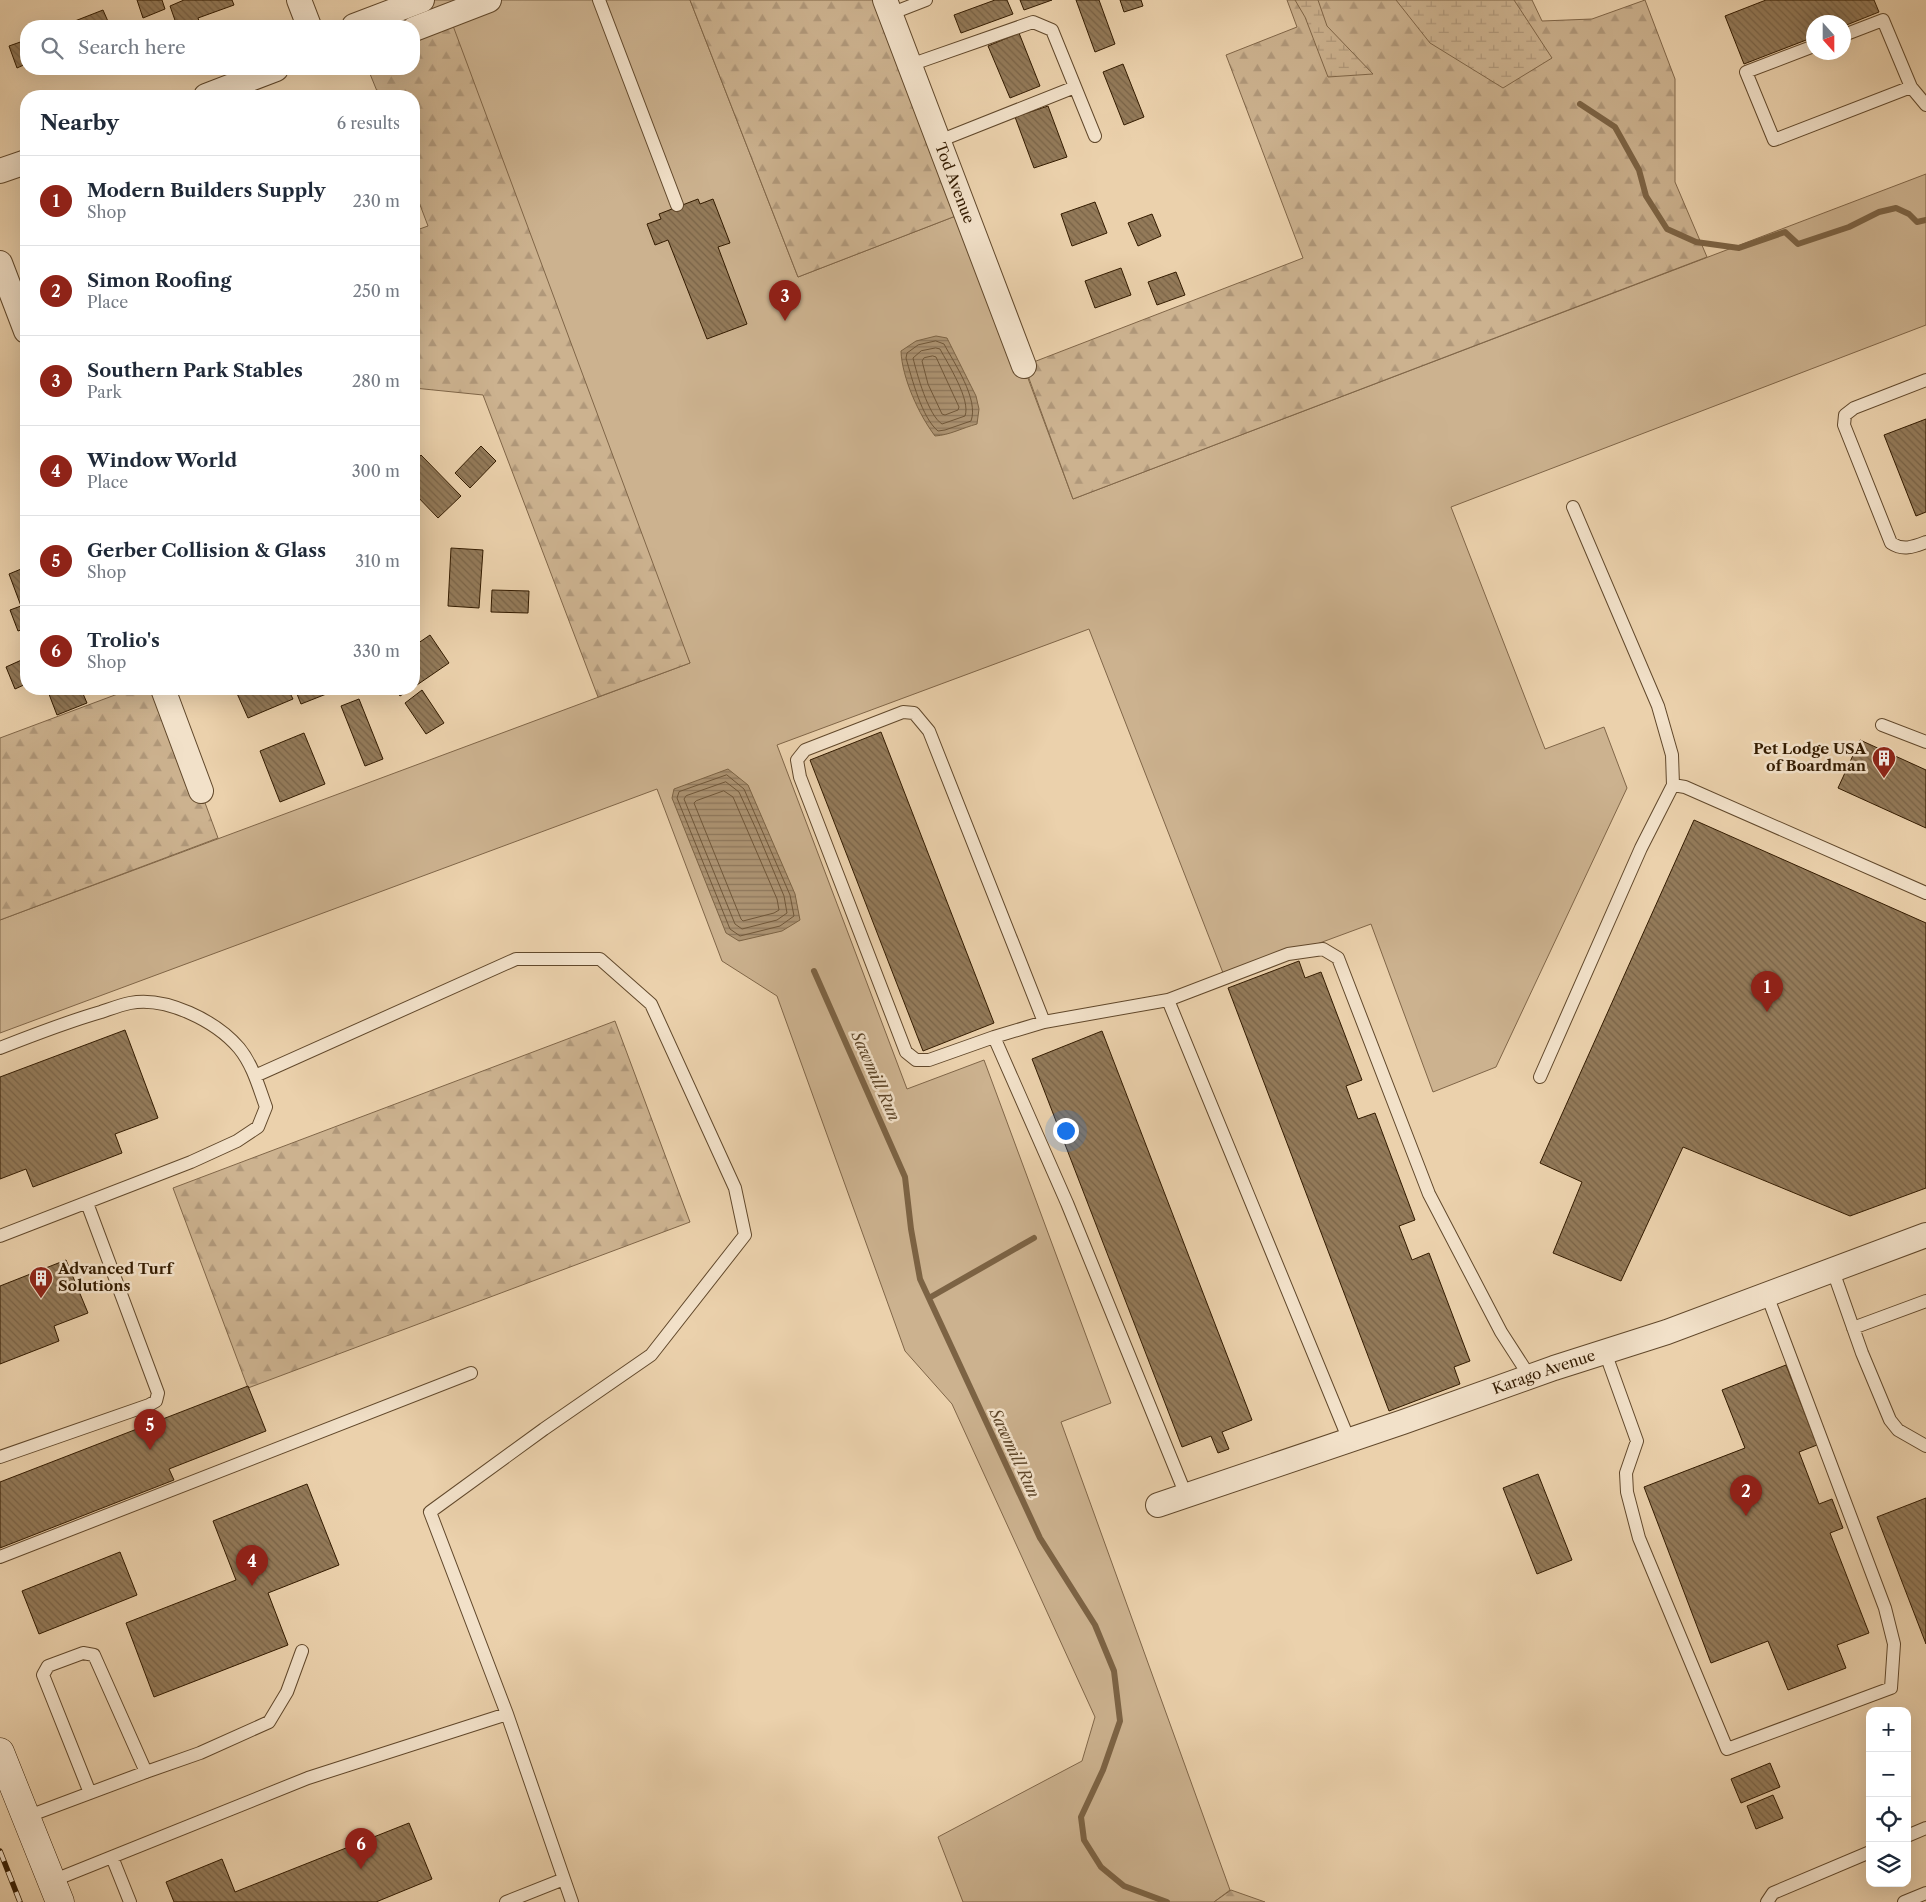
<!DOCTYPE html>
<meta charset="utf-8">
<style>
:root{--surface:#fff;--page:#f2f2f3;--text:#1f2937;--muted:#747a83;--line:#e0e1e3;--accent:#8f2418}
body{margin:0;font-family:"Libre Caslon Text",serif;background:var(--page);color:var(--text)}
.controls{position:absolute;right:15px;bottom:15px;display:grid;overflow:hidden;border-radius:10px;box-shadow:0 5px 20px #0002}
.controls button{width:45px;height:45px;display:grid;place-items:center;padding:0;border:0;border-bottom:1px solid var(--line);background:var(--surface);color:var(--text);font:25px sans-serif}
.compass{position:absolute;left:1806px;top:15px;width:45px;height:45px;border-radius:50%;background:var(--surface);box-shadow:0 5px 20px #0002;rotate:159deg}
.you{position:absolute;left:1065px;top:1130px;width:18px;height:18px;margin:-12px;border:4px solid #fff;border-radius:50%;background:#1a73e8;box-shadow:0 0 0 8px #1a73e833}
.badge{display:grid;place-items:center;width:32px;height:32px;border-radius:50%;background:var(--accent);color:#fff;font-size:16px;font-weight:700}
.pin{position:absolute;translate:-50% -41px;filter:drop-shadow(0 1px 2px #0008)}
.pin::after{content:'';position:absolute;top:26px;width:18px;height:15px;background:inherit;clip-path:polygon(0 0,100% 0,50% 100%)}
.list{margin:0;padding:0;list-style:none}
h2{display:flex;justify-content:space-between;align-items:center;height:65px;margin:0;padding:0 20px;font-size:21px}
h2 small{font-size:16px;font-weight:400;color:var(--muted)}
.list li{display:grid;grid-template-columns:32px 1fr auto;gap:15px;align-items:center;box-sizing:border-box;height:90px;padding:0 20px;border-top:1px solid var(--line)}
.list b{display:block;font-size:19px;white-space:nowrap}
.list p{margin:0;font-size:16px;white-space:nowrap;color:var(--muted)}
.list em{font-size:16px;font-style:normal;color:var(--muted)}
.icon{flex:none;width:28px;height:28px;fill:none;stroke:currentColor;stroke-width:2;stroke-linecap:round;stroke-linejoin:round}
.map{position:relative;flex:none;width:1926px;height:1902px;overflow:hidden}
.search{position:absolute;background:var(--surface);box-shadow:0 5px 20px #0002;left:20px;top:20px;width:400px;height:55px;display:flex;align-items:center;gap:12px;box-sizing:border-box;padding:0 18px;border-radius:20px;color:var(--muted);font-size:19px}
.panel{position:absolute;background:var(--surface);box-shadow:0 5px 20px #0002;left:20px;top:90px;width:400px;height:605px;border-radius:20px}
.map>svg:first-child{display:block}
</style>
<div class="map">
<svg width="1926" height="1902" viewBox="0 0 1926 1902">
<defs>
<pattern id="forest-firs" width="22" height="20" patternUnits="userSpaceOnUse" patternTransform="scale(1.25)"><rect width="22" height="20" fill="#ccb28f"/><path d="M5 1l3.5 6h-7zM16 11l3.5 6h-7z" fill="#b0987a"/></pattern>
<pattern id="wetland-marsh" width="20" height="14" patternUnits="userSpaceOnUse" patternTransform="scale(1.25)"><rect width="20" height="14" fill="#ccb28f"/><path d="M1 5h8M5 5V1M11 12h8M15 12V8" fill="none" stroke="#b0987a"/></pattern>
<pattern id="water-rules" width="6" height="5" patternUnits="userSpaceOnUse" patternTransform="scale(1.25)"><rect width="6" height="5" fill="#ac9372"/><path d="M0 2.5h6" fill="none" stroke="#8d775b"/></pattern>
<pattern id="building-back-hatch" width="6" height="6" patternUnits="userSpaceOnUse" patternTransform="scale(1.25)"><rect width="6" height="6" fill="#937a59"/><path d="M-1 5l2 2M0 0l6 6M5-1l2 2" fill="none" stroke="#796347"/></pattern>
</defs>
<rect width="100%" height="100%" fill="#ebd1ac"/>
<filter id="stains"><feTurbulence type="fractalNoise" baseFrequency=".004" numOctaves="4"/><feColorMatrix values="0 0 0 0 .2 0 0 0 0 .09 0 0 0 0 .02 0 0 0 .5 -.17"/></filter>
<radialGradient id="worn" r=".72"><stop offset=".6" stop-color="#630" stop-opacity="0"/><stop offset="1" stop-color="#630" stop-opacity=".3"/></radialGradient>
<path fill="#ccb28f" stroke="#806648" d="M422 0H690L798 277 966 212 1073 499 1926 174V325L1451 507 1545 749 1604 727 1627 788 1496 1067 1433 1092 1371 924 1225 978 1089 629 777 745 907 1089 984 1060 1111 1403 1061 1422 1230 1890 1214 1902H963L938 1837 1082 1761 1095 1717 952 1404 905 1351 777 996 722 961 657 789 0 1033V920L690 663 414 26H354Z"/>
<path fill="url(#forest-firs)" stroke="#806648" d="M690 0H885L966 212 798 277Z
M1287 0H1532L1542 21 1592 19 1645 0 1675 79V182L1707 257 1073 499 1027 373 1031 363 1303 258 1226 55 1297 27Z
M449 15 690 663 598 697 483 395 414 388V231L428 226 414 189V96H379L368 69H414V29Z
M131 689H163L218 838 0 920V738Z
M615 1021 690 1222 248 1388 173 1188Z
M1231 1890 1265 1902H1214Z"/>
<path fill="url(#wetland-marsh)" stroke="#806648" d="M1295 0H1318L1327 26 1373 74 1328 77 1305 17Z
M1396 0H1514L1552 58 1503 88 1430 43Z"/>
<path fill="url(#water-rules)" stroke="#7c6344" d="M936 336 947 338 976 396 979 409 977 424C962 428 950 435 935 436 919 415 902 378 901 351L916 341Z
M728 769 748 785 795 894 800 920 782 931 739 941 726 933 672 798 674 789Z"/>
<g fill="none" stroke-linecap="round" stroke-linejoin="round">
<path stroke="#705739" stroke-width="1" d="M936 341 944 344C954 363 979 399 971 421L945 430 938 431C922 418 912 379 906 358L907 353 918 345Z
M936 348 940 349C948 364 971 400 965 416L942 424C928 415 917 374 913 358L921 351Z
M933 356 936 357 959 407 958 410 945 415 942 414 928 384 922 361 924 358Z
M727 775 744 789 790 895 794 916 780 926 740 936 730 929 677 798 679 792Z
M726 782 739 792 756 829 784 896 787 913 777 920 742 929 735 924 684 799 686 796Z
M724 791 733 797 777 899 779 910 774 913 743 921 741 919 694 803 696 801Z"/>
<path stroke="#7c6344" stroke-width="6" d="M1580 104 1615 127 1639 170 1646 196 1667 229 1696 242 1739 248 1785 232 1798 244 1849 227 1879 212 1896 208 1909 214 1917 222 1926 220
M814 971 905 1177 911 1229 920 1279 1040 1538 1095 1625 1114 1671 1120 1721 1103 1770 1081 1817 1084 1840 1101 1867 1124 1886 1167 1902
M929 1298 1034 1238"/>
</g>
<path fill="url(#building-back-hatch)" stroke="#331b00" d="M137 0H162L165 9 143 18Z
M184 0H232L234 5 198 18 199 21 185 26H177L170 6Z
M995 0H1007L1013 14 961 33 954 15Z
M1020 0H1052L1024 10Z
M1076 0H1099L1115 44 1095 52Z
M1120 0H1141L1143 6 1124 12Z
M1766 0H1874L1879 12 1844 26V22H1814V37L1744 64 1725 16Z
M103 10 110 26H62Z
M1019 33 1040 86 1010 98 988 46Z
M26 40V64L17 68 9 46Z
M1123 64 1144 117 1124 125 1103 72Z
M1048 106 1067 157 1034 168 1015 117Z
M698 199 700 204 713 199 730 243 718 247 747 324 707 339 668 240 655 245 647 224 661 219 659 214Z
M1095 202 1107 233 1072 246 1061 214Z
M1152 214 1161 236 1138 246 1128 223Z
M1121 268 1131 295 1095 308 1085 281Z
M1176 272 1185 295 1157 305 1148 282Z
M1926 419V512L1916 516 1884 435Z
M481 446 496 461 470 488 455 473Z
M421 455 461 496 438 518 414 493V463Z
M451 548 483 550 479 608 448 606Z
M26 567V628L18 631 10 610 21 606 9 574Z
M492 590 529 591 528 613 491 612Z
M430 635 449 663 414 687V646Z
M26 658V684L15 689 6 667Z
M47 689H81L87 703 57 715Z
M235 689H288L293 699 248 718Z
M295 689H339L301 704Z
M395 689H411L400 696Z
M422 690 444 723 426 734 405 703Z
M359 699 383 759 365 766 341 706Z
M881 732 994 1023 923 1051 810 760Z
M304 733 325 784 280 802 260 751Z
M1860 740 1926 770V828L1838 788Z
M1694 820 1926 923V1188L1850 1216 1683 1147 1621 1281 1553 1253 1582 1182 1540 1163Z
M1299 961 1305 978 1321 972 1362 1080 1346 1086 1358 1119 1375 1113 1415 1220 1399 1226 1412 1260 1429 1253 1470 1361 1454 1367 1460 1384 1389 1411 1228 988Z
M125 1030 158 1118 115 1134 122 1153 33 1187 26 1169 0 1179V1077Z
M1102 1031 1252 1420 1222 1432 1229 1449 1218 1453 1211 1436 1182 1447 1032 1059Z
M66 1260 88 1313 54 1326 59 1341 0 1364V1286Z
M1786 1365 1817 1445 1799 1452 1819 1504 1832 1499 1843 1528 1830 1533 1869 1633 1837 1645 1846 1668 1788 1690 1768 1641 1711 1663 1644 1487 1745 1448 1722 1390Z
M248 1386 266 1431 169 1469 174 1480 0 1548V1482Z
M1538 1474 1572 1560 1537 1574 1503 1488Z
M307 1484 339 1565 268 1593 288 1645 154 1697 126 1623 236 1580 213 1521Z
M1926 1498V1644L1877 1517Z
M120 1552 137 1595 39 1634 22 1591Z
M1770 1763 1780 1787 1741 1803 1731 1779Z
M1773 1795 1783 1818 1756 1829 1747 1806Z
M409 1823 432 1879 376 1902H174L166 1882 222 1859 235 1892Z"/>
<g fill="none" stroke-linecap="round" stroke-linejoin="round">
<g stroke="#61482b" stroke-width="14">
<path id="lane" d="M599 0 677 205
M890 14 926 0
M1844 35 1883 20 1911 87 1926 105
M1814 46 1746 72 1774 140 1911 87
M910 65 1033 22 1052 30 1095 136
M939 141 1075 87
M1926 380 1854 408 1845 415 1844 425 1891 543C1903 551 1913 547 1926 542
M1573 507 1658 706 1672 755 1673 785
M1882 725 1926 742
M1044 1022 929 731 914 713 903 712 805 750 797 760 800 777 906 1052 916 1060H929L994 1037 1044 1022 1168 1000
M994 1037 1067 1203 1186 1495
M0 1048C33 1035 66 1022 101 1012 110 1009 120 1005 130 1003 166 996 216 1021 239 1048 253 1065 259 1088 266 1107L258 1127 237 1141 191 1162 0 1236
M255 1076 516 959H600L651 1004 735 1188 745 1235 651 1355 544 1429 430 1512 507 1714
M1540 1077 1641 848 1673 785 1685 787 1926 893
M1833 1271 1862 1353 1890 1420 1898 1430 1926 1446
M1853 1328 1926 1301
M1605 1352 1637 1441 1626 1473 1627 1492 1639 1538 1727 1749 1891 1688 1894 1644 1885 1608 1767 1295
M1349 1440 1168 1000 1288 954 1323 949 1338 958 1429 1194 1501 1332 1530 1377
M0 1457 149 1405 156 1401 158 1393 87 1203
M0 1557 471 1373
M90 1793 43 1675 48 1666 83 1653 94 1655 146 1772
M26 1817 146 1772 200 1753 269 1722 287 1692 302 1651
M1907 1836 1926 1828
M112 1857 130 1902
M52 1881 308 1778 507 1714 564 1879
M506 1902 564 1879 572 1902
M1767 1902 1773 1893 1870 1852
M1904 1902 1926 1893"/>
</g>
<g stroke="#61482b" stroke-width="26">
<g id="street">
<path d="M299 0 309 26"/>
<path id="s1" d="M885 0 1024 366"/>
<path d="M354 26 422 0"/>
<path d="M414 29 489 0"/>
<path d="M206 96 276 69"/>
<path d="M0 171 26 162"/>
<path d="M0 263 26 331"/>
<path d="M163 689 201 791"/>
<path id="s2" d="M1158 1505 1403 1422 1554 1368 1667 1332 1926 1235"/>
</g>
</g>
<g stroke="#331b00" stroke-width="29">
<path id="secondary" d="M0 1752 60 1902"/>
</g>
<use href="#lane" stroke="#f2e1c9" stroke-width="12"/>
<use href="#street" stroke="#f2e1c9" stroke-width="24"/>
<use href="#secondary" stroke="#f2e1c9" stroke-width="28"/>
<g stroke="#331b00" stroke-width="5.5">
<path id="rail" d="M0 1851 20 1902"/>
</g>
<use href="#rail" stroke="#f2e1c9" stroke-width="4" stroke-dasharray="11" stroke-linecap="butt"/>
</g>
<defs>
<g id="building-pin" transform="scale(1.25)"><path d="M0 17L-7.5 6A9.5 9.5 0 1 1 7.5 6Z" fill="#8f2418" stroke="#f2e1c9"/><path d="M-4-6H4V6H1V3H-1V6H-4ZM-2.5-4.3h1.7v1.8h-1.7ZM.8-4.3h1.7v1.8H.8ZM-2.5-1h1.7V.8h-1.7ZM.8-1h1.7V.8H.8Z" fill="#fff"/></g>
</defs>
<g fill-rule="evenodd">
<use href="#building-pin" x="1884" y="758"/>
<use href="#building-pin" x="41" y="1278"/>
</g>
<g text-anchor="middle" stroke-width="5" stroke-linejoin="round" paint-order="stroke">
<g font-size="15" fill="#331b00" stroke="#f2e1c9">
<text dy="5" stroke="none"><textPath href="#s1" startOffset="196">Tod Avenue</textPath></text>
<text dy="5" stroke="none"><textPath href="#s2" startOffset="408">Karago Avenue</textPath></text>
</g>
<g font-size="15" font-weight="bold" fill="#331b00" stroke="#f2e1c9" text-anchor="end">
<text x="1866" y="754">Pet Lodge USA<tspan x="1866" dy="17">of Boardman</tspan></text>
<text x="58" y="1274" text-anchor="start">Advanced Turf<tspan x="58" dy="17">Solutions</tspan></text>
</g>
<g font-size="16" font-style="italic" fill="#5d4528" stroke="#f2e1c9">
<text transform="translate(876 1076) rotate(66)" y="6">Sawmill Run</text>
<text transform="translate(1015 1453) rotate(65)" y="6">Sawmill Run</text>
</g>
</g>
<rect width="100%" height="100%" filter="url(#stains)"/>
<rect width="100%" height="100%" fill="url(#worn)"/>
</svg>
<div class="controls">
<button>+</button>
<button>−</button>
<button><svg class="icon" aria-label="locate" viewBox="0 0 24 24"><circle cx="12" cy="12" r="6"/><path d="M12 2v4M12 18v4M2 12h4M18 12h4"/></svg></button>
<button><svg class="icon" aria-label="layers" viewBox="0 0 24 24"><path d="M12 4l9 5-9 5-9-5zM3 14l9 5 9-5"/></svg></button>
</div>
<svg class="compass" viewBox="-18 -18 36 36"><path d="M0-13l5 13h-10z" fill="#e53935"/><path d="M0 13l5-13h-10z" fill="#747a83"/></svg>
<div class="you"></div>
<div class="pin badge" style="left:1767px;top:1012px">1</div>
<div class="pin badge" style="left:1746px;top:1516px">2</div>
<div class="pin badge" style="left:785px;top:321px">3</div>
<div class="pin badge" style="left:252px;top:1586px">4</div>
<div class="pin badge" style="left:150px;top:1450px">5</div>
<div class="pin badge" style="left:361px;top:1869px">6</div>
<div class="search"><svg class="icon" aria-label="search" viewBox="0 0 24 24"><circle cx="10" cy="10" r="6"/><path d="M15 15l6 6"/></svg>Search here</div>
<section class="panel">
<h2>Nearby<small>6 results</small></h2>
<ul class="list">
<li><span class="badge">1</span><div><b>Modern Builders Supply</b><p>Shop</p></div><em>230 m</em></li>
<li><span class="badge">2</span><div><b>Simon Roofing</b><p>Place</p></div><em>250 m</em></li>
<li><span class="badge">3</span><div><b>Southern Park Stables</b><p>Park</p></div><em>280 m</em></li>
<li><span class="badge">4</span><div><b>Window World</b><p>Place</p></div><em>300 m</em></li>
<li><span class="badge">5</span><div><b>Gerber Collision &amp; Glass</b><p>Shop</p></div><em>310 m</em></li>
<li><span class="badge">6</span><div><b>Trolio's</b><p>Shop</p></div><em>330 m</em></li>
</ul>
</section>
</div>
